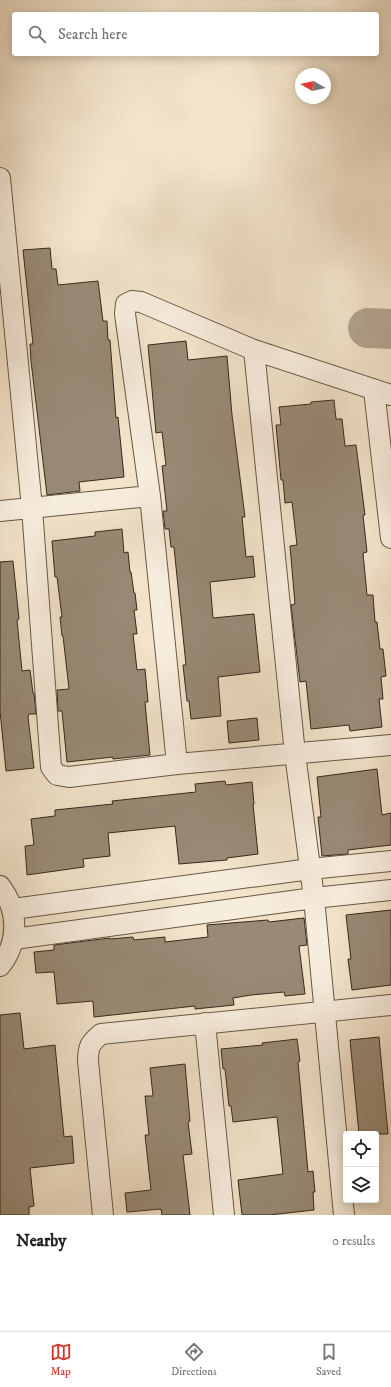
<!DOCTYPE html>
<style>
:root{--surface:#fff;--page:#f2f2f2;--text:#222;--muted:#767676;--line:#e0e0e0;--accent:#d93025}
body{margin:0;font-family:"IM FELL DW Pica",serif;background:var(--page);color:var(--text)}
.controls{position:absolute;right:12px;bottom:12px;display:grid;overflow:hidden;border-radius:4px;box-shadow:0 2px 10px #0003}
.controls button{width:36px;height:36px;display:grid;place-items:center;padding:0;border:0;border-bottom:1px solid var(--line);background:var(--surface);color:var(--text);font:20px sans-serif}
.compass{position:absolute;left:295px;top:68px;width:36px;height:36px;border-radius:50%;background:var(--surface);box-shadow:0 2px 10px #0003;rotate:279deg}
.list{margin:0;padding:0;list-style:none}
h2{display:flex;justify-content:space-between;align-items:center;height:52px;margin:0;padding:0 16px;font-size:17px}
h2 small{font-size:13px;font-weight:400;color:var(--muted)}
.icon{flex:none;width:22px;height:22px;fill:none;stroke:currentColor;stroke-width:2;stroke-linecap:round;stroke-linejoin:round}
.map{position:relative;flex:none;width:391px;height:1215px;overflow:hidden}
.search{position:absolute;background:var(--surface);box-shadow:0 2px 10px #0003;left:12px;right:12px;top:12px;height:44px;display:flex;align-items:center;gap:10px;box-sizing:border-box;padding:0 14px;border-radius:4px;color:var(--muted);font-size:15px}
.sheet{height:116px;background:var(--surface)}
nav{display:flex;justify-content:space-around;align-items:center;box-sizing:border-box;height:56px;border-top:1px solid var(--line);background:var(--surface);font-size:11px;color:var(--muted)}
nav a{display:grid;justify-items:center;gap:2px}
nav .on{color:var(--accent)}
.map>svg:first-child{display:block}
</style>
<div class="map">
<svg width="391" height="1215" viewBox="0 0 391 1215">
<rect width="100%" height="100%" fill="#f2e3ca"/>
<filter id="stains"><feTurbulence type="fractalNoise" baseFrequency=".005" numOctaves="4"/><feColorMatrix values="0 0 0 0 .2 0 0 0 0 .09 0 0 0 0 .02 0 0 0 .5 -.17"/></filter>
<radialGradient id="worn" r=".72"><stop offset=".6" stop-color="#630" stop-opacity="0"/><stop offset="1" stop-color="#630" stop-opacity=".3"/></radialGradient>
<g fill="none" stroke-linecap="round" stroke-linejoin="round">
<path stroke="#b2a48e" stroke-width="40" d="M368 328 391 329"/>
</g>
<path fill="#988a76" stroke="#37291a" d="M50 248 52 269H56L58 285 98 281 103 321H107L108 340H110L116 418 118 417 124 477 79 482 80 491 47 495 31 361 30 344H33L23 250Z
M186 341 188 360 227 356 232 415 245 517H242L246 557 253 556 255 577 210 582 213 618 254 614 260 672 218 677 221 716 191 719 189 701H187L183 665H186L174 547H171L169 529H165L163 511H167L162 466 166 465 162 432 156 433 148 345Z
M334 400 336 419H342L345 446 356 445 365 515H363L367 552 363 553 367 595H373L375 622H377L380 649H383L386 676 381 677 383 699H379L382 727 350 731 349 725 311 729 306 681 300 682 291 605 295 604 290 546 297 545 292 502 285 503 283 480H281L276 425H281L279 407 311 404V402Z
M122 529 124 553 128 552 130 572H131L134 593H135L137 610H134L137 634H133L137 670 145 669 148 702H145L150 755 113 759V757L67 762 62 711H58L57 690 69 689 63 636H62L60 617H62L57 577H55L52 541 95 536V532Z
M13 561 19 619 17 620 22 671 30 670 33 693H34L36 714H29L28 717 34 768 6 771 0 711V562Z
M257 718 259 740 229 743 227 721Z
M377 769 382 815 391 813V845L348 850V854L322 856 318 817H321L317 777Z
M225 781 226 785 252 782 254 804H253L258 854 227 858V860L179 864 175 826 108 833 110 856 83 859 84 867 27 875 25 846 34 845 31 819 55 816V810L113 804 112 801 196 792 195 784Z
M391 910V985L352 990 348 959H351L346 915Z
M304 918 307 945 299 946 305 994 285 996 284 992 251 995 233 998 234 1005 195 1009V1006L94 1017 93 1001 57 1004 54 972 36 973 34 952 54 950V945L110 938V939L133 937 134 940 165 937V942L208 937 207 925 268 920 269 922Z
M20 1013 24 1049 55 1045 64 1137 72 1136 74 1163 30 1168 34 1206 29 1207V1215H0V1015Z
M379 1037 388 1134H359L350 1040Z
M297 1039 300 1061 298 1062 308 1172 313 1171 315 1192H313L314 1210 269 1215H242L238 1180 283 1174 277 1117 233 1122 231 1106H229L225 1069H223L221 1049 263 1045 262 1043Z
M185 1064 190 1121 188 1122 192 1154 183 1155 190 1215H162L161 1209 127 1212 125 1193 151 1190 145 1135H149L145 1096H153L150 1068Z"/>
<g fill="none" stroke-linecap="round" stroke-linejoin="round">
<g stroke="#665846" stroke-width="22">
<path id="street" d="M0 178 32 508 51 767 57 775 69 777 177 764 391 745
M254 350 295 754 314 898 344 1215
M374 390 391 538
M0 511 150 496
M177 764 150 496 125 314 126 304 132 301 141 302 254 350 391 395
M0 886C19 911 19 942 0 966
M13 909 310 869 391 861
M14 939 314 898 391 890
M205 1023 224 1215
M103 1215 88 1061C88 1047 90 1043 101 1034L391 1005"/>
</g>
<use href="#street" stroke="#f7eddd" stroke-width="20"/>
</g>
<rect width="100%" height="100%" filter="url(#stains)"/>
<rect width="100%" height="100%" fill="url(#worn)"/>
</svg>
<div class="controls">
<button><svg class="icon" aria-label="locate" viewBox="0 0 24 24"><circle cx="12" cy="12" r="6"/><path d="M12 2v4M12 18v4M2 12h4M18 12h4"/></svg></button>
<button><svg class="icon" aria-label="layers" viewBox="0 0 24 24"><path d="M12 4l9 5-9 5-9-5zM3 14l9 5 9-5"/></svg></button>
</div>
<svg class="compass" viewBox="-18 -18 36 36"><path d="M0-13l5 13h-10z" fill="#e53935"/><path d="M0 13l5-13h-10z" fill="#767676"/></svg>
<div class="search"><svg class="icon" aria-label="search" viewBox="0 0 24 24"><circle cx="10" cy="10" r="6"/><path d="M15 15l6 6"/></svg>Search here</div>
</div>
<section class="sheet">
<h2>Nearby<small>0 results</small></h2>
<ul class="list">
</ul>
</section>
<nav>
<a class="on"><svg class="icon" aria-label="map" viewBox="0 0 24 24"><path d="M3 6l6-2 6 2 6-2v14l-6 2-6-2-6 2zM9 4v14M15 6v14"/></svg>Map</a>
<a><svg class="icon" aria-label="directions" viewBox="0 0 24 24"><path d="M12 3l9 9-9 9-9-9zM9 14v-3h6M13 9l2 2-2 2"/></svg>Directions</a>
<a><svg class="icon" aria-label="saved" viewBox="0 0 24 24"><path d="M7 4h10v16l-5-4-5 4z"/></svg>Saved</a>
</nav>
